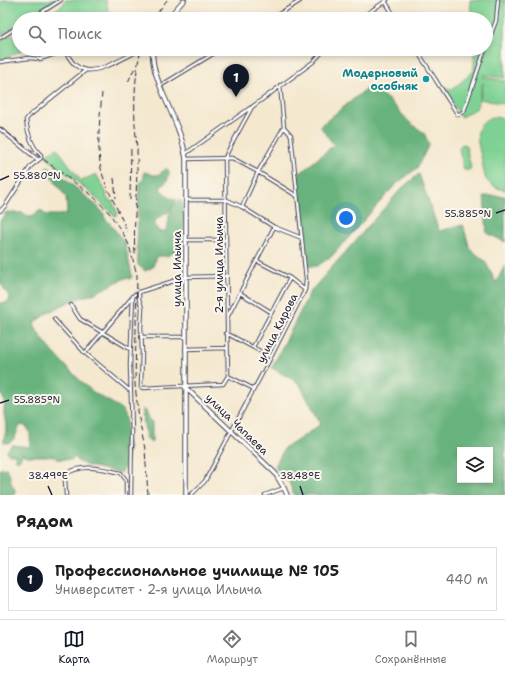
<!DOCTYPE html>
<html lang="ru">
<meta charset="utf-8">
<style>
:root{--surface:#fff;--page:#f2f2f2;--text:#202124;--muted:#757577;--line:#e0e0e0;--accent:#111827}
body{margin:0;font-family:"Shantell Sans",sans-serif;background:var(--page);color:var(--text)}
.controls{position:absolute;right:12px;bottom:12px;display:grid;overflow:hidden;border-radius:0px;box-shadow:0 2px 6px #0003}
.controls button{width:36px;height:36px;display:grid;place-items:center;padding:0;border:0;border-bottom:1px solid var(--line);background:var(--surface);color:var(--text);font:20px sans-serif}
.you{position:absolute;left:346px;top:218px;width:14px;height:14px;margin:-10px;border:3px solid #fff;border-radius:50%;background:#1a73e8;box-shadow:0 0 0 6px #1a73e833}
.badge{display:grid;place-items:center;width:26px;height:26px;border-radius:50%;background:var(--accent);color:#fff;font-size:13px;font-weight:700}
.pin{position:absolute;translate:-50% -33px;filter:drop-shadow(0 1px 2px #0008)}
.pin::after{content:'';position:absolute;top:21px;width:14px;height:12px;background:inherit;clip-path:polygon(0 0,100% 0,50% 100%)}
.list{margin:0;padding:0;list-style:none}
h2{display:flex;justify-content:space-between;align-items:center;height:52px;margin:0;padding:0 16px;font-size:17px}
h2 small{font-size:13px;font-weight:400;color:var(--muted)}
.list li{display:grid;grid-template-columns:26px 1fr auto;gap:12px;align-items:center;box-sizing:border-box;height:64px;margin:0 8px 8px;padding:0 8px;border:1px solid var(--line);border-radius:0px}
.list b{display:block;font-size:15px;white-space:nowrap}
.list p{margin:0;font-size:13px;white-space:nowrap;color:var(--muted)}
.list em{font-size:13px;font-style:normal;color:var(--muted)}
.icon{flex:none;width:22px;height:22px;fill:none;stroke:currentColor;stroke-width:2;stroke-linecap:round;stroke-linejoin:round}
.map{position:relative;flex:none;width:505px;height:495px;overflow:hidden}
.search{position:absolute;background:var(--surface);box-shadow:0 2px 6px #0003;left:12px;right:12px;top:12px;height:44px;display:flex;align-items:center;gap:10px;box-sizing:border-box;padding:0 14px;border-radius:22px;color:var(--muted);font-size:15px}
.sheet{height:124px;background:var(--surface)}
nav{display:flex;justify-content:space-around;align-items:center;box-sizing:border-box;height:56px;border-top:1px solid var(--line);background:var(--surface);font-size:11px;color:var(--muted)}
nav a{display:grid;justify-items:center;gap:2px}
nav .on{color:var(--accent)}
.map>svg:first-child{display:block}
</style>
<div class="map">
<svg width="505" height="495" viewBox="0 0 505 495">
<rect width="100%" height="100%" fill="#fbf7ec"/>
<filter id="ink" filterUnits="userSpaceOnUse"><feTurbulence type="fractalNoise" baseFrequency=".025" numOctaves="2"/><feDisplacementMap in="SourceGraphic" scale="8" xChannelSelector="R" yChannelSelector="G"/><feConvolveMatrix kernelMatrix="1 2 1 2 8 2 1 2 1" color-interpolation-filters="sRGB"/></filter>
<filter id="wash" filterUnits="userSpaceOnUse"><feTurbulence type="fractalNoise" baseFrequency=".012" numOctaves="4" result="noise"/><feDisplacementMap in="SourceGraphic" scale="16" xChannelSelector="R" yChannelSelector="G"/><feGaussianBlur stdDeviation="0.9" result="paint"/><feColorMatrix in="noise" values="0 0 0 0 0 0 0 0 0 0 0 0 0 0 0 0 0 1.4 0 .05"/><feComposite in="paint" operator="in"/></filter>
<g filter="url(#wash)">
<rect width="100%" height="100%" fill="#f4e8cf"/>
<path fill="#7fd193" stroke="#507a67" d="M5 0H59L28 19H19V25L0 36V3Z
M65 0H106L109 14 111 19H41L63 5Z
M470 0H505V78L484 75V77L505 81V104L480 99 483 83 477 108 461 117 443 89H453L474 71V49H486V19H472Z
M13 34 14 37 19 34V49H24L0 61V41Z
M492 117 502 118 505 121V190C498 189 490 185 486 179 484 174 483 166 482 160 478 144 471 124 492 117Z
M462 144 466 145V147L471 168 469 170H464L459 149Z
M57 148 81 181 96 174 107 194 106 196 109 201H112L118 214 116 216 112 214 92 194 48 159 46 154Z"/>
<path fill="#67b37d" stroke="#446a5c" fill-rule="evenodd" d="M370 86 391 102 409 122 424 133 429 144 417 168 395 185 332 256 317 266H307L298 175 334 145 320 126Z
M48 167 60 174 98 207 104 214V217L112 226 125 244 131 271 132 277 130 279 125 278 93 294 73 300 51 311 39 319 34 323C35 336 80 382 92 391 99 397 118 405 123 411 129 421 126 428 126 438 126 441 128 444 129 447 126 456 128 465 121 473L88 466 77 461V459L74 457 72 460 57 459 54 456H25L24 454 23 453 20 459 17 461 15 459V454H8L7 452 8 449 13 445 28 447 30 445C30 437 32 427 22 425L19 427C16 433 16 441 7 443L4 442C3 437 6 434 6 429 6 424 5 419 4 414 4 405 6 400 0 393V303L8 302 10 298 0 282V221L6 212 23 213 30 217 41 210 46 215H60L67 213 66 197 45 168Z
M165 169H167L169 171C169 179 167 182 161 187L160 189 170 198 176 199V201L167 213 156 219 155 224 158 231C171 235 167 220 170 212 171 207 176 203 180 200L183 203V208L184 242 182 248 167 256H158L156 257 153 267 145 271 138 265 137 246 139 185 144 178V172C153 174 156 179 165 169Z
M419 174 439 231 463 225 470 249 485 261 496 283 505 265V495H294L289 482 279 474 275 466 285 447 292 444 321 424 299 383 272 368 310 292 402 188ZM460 450H490V480H460Z
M484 196H505V242L487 233Z
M143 409 152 422V442L151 443 146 437 142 412Z
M6 468C10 473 10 476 11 482 12 487 16 488 15 495H0V469Z"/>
</g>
<g filter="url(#ink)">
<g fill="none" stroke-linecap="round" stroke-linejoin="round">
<g stroke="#424051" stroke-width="4.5">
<path id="street" d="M385 1 396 19
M31 19 61 0
M271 19 300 1
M359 19 387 0
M0 38 19 26
M486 47 496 21 498 0
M416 49 458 115 464 111 485 49
M0 62 29 58 40 59 64 51C72 60 72 66 85 70
M160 86 221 49
M0 129 38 160
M185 154 250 108
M186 159 232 158 258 172 297 196
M186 200H227L242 207 274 227 302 238
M242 207 258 172 284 127 280 85
M0 211 5 206 31 166 41 158V155C32 147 27 132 26 120L29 116 86 70C102 72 127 56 142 49
M186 240H226
M257 261 290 278 305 290
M227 276 186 277 139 292V299L142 308 141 327 142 352 141 387 143 388 223 384 228 376 227 318 225 158 228 151 252 107 313 62 325 49
M240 293 271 312
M71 305 80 319 130 349
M227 318 274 227
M54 319 85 353 135 294
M226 333 271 357
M141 337H185
M253 347 290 278
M185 349 227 348
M85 353 129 390
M228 376 254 389
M66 495 65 480 66 474C82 463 104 469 121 473L126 480V495
M131 495 132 433 130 365 133 296
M191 495 205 481 271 357 305 290 306 279 291 135 284 127
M265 495 284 488"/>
</g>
<g stroke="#424051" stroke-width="5.5">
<path id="secondary" d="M167 19 184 0
M153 49C151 63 157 78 162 91 171 113 183 136 186 159V495
M185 387 275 473 284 488 287 495"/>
</g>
<use href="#street" stroke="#fff" stroke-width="2.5"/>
<use href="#secondary" stroke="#fff" stroke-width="3.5"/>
<path stroke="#22223b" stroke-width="1" stroke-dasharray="6 3" stroke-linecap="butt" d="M153 19 167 0
M128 82 135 67
M102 93C100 117 96 150 102 173 108 193 120 212 127 232
M0 127 94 197 110 214 124 235 129 245 137 275 135 385 139 419 145 449 148 495
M114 178 116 198
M130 200 131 147
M135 254C133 224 137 195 137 165 138 152 136 139 135 125 134 100 135 73 141 49"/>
</g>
</g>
<path fill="none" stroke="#22223b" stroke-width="1.5" d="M0 180 9 176M496 213 505 210M0 403 9 400M48 486 52 495M300 486 303 495"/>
<circle fill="#0f9aa8" stroke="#fbf7ec" stroke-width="1.5" cx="426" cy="79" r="4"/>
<g text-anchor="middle" stroke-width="4" stroke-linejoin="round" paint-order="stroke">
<g font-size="11" font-weight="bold" fill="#0d838f" stroke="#fbf7ec" text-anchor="end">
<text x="418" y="77">Модерновый<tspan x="418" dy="13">особняк</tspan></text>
</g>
<g font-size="11" fill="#22223b" stroke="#fbf7ec">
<text transform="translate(219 265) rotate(-90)" y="4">2-я улица Ильича</text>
<text transform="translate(177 269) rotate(-90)" y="4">улица Ильича</text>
<text transform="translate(277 328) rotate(-63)" y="4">улица Кирова</text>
<text transform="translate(237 424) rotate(44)" y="4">улица Чапаева</text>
</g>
</g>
<g font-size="10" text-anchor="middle" fill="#22223b" stroke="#fbf7ec" stroke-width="4" stroke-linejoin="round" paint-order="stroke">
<text x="37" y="179">55.880°N</text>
<text x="468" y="217">55.885°N</text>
<text x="37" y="403">55.885°N</text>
<text x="48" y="479">38.49°E</text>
<text x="300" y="479">38.48°E</text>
</g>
</svg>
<div class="controls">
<button><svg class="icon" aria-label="layers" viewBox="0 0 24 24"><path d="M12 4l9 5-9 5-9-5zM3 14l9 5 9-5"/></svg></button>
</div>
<div class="you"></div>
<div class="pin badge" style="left:236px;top:97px">1</div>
<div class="search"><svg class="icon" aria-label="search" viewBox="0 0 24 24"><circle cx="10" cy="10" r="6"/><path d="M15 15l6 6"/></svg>Поиск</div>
</div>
<section class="sheet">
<h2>Рядом<small></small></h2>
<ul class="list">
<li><span class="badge">1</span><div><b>Профессиональное училище № 105</b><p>Университет · 2-я улица Ильича</p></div><em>440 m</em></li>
</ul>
</section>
<nav>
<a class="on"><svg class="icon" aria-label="map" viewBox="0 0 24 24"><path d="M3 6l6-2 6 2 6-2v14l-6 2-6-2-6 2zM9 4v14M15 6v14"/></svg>Карта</a>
<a><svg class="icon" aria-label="directions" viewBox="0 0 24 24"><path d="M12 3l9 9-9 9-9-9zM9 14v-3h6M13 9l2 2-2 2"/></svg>Маршрут</a>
<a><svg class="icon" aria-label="saved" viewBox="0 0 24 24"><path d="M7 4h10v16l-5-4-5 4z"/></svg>Сохранённые</a>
</nav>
